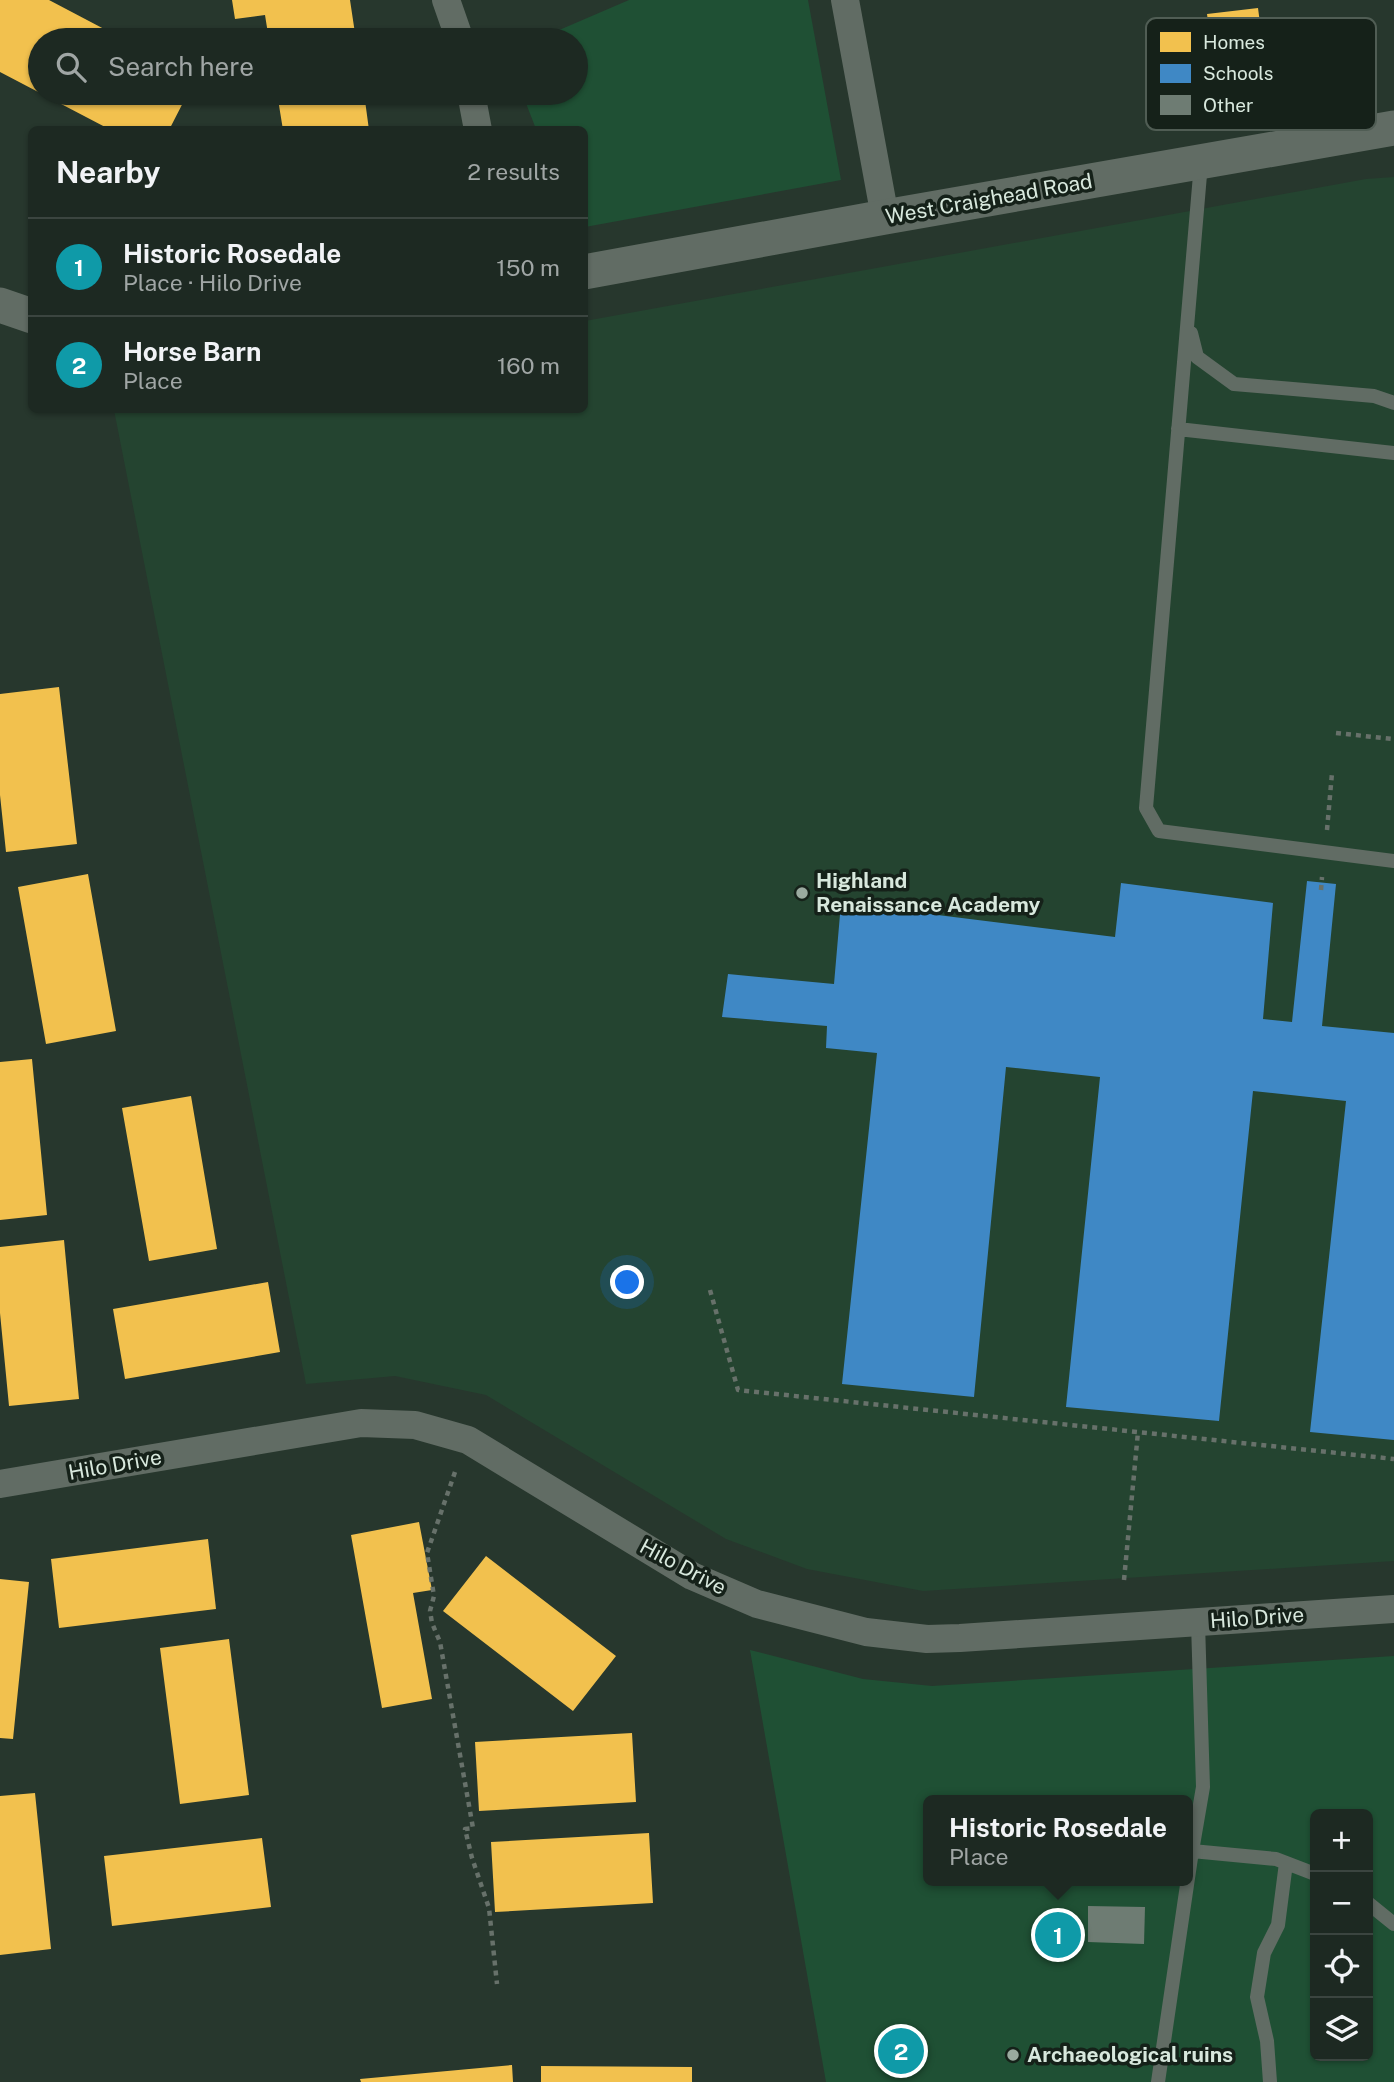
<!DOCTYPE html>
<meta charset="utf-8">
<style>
:root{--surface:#1d2922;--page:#25312a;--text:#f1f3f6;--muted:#a0a6a5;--line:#3b4540;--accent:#9aaa9f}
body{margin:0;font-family:"Public Sans",sans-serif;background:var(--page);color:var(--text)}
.controls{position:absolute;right:21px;bottom:21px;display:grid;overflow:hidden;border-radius:10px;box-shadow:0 2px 5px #0004}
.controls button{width:63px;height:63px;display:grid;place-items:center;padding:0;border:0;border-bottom:2px solid var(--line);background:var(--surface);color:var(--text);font:35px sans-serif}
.you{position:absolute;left:628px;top:1283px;width:24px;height:24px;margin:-18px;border:5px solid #fff;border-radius:50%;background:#1a73e8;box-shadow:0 0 0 10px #1a73e833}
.badge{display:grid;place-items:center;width:46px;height:46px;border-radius:50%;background:var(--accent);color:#fff;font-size:23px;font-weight:700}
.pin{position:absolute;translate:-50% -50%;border:4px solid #fff;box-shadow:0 2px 7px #0006}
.popup{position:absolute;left:923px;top:1795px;width:270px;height:91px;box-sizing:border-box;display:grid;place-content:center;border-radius:10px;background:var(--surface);filter:drop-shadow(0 2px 5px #0005);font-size:23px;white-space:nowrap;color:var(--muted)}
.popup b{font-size:26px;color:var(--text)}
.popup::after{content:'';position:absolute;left:50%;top:100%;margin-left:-14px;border:14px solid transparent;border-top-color:var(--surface)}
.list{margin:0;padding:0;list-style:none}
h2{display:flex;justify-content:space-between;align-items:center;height:91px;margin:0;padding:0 28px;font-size:30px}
h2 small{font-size:23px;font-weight:400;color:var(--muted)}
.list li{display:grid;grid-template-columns:46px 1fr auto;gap:21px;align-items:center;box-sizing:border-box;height:98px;padding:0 28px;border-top:2px solid var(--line)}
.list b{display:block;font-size:26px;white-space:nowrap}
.list p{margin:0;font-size:23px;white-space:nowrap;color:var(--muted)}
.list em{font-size:23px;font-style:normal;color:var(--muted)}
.icon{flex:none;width:38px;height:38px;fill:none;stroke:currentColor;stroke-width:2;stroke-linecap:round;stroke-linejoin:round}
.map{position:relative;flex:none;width:1394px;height:2082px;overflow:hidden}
.search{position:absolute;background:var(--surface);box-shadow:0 2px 5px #0004;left:28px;top:28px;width:560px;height:77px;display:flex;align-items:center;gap:18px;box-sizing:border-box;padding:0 24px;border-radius:38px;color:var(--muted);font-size:26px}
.panel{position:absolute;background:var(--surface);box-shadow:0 2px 5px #0004;left:28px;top:126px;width:560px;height:287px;border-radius:10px}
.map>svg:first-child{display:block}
</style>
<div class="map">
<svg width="1394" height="2082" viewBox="0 0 1394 2082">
<rect width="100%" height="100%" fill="#27372d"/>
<path fill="#244430" d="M1394 177V1561L923 1591 807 1569 726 1539 486 1395 395 1376 306 1384 114 410H584L585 321 1366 179Z"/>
<path fill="#1f5034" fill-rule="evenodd" d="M629 0H808L841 180 585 227 584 130 536 129 522 93H576V40H536Z
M750 1650 863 1679 932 1686 1394 1656V2082H826ZM928 1800H1188V1881H928ZM1315 1814H1368V2056H1315Z"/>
<path fill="#f2c14e" d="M0 0H49L125 40H40V93H188L169 130H106L107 128 0 72Z
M232 0H350L356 40H269L265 15 235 19Z
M1258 8 1267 76 1216 83 1207 14Z
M277 93H364L369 130H283Z
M59 687 77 844 6 852 0 795V694Z
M88 874 116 1031 46 1044 18 887Z
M32 1059 47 1215 0 1220V1062Z
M191 1096 217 1249 149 1261 122 1108Z
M64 1240 79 1399 9 1406 0 1313V1247Z
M268 1282 280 1352 125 1379 113 1309Z
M419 1522 432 1590 413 1593 432 1699 382 1708 351 1535Z
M208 1539 216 1609 59 1628 51 1559Z
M486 1556 616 1656 573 1711 443 1611Z
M0 1579 29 1582 13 1739 0 1738Z
M229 1639 249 1795 180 1804 160 1648Z
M632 1733 636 1802 479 1811 475 1742Z
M35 1793 51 1949 0 1955V1796Z
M649 1833 653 1903 495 1912 491 1842Z
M262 1838 271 1907 112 1926 104 1856Z
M512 2065 513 2082H361L360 2079Z
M541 2066 692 2067V2082H541Z"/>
<path fill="#3f88c5" d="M1307 881 1336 884 1322 1026 1394 1033V1440L1310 1432 1346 1101 1253 1091 1219 1421 1066 1407 1100 1077 1006 1067 974 1397 842 1384 877 1053 826 1048 827 1026 722 1017 728 974 834 984 841 903 1115 937 1121 883 1273 903 1263 1019 1292 1022Z"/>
<path fill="#6e7c73" d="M1088 1906 1145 1907 1144 1944 1088 1942Z"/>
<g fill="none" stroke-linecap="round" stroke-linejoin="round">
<path stroke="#67716a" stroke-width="4.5" stroke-dasharray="5 5" stroke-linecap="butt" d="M1336 733 1393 739
M1327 830 1332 773
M1321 890 1322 877
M710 1290 738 1390 1394 1459
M455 1472 427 1553 434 1596 430 1611 432 1623 440 1642 473 1828 465 1829 472 1858 489 1908 497 1984
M1124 1580 1138 1432"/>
<path stroke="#616c64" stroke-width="14" d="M1201 163 1146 808 1159 831 1394 861
M1191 333 1197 357 1234 384 1374 396 1394 403
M1178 429 1394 453
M1198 1623 1203 1787 1192 1851 1276 1859 1315 1874
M1368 1903 1394 1924
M1158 2082 1192 1851
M1270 2082 1267 2041 1257 1997 1264 1953 1278 1925 1286 1863"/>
<path stroke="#616c64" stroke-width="28" d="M446 0 460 40
M845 0 885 217
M471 93 478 130
M0 1484 361 1423 415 1425 468 1440 692 1576 757 1604 866 1632 927 1639 960 1638 1394 1609"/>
<path stroke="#616c64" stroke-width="35" d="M584 272 885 217 1394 128
M0 305 32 316"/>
</g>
<g fill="#9aaa9f" stroke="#152119" stroke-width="2.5">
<circle cx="802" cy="893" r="7"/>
<circle cx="1013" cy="2055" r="7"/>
</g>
<g text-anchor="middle" stroke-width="7" stroke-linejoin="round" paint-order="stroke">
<g font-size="21" fill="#d8e8dd" stroke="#152119">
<text transform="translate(989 199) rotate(-10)" y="7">West Craighead Road</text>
<text transform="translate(115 1465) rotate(-10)" y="7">Hilo Drive</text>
<text transform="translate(683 1567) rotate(28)" y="7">Hilo Drive</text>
<text transform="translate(1257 1618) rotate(-4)" y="7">Hilo Drive</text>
</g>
<g font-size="21" font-weight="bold" fill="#d8e8dd" stroke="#152119" text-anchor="start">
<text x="816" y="888">Highland<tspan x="816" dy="24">Renaissance Academy</tspan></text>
<text x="1027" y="2062">Archaeological ruins</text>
</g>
</g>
<rect x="1146" y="18" width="230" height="112" rx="10" fill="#152119" stroke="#505d54" stroke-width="2"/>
<rect x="1160" y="32" width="31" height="20" fill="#f2c14e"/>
<rect x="1160" y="64" width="31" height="19" fill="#3f88c5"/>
<rect x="1160" y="95" width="31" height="20" fill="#6e7c73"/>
<g font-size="19" fill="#d8e8dd">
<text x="1203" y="49">Homes</text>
<text x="1203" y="80">Schools</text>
<text x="1203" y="112">Other</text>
</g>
</svg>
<div class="controls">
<button>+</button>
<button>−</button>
<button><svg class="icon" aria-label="locate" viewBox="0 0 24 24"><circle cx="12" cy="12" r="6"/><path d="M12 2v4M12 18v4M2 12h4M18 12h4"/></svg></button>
<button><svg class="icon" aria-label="layers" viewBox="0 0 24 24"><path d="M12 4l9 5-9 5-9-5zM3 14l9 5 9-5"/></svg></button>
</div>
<div class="you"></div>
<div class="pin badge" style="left:1058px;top:1935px;background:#0f9aa8">1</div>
<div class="popup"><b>Historic Rosedale</b>Place</div>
<div class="pin badge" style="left:901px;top:2051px;background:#0f9aa8">2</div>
<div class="search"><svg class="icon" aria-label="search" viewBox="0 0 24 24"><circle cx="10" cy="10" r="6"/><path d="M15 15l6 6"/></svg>Search here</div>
<section class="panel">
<h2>Nearby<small>2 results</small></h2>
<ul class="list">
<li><span class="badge" style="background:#0f9aa8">1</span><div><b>Historic Rosedale</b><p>Place · Hilo Drive</p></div><em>150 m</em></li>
<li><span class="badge" style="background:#0f9aa8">2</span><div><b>Horse Barn</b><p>Place</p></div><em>160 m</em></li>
</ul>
</section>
</div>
